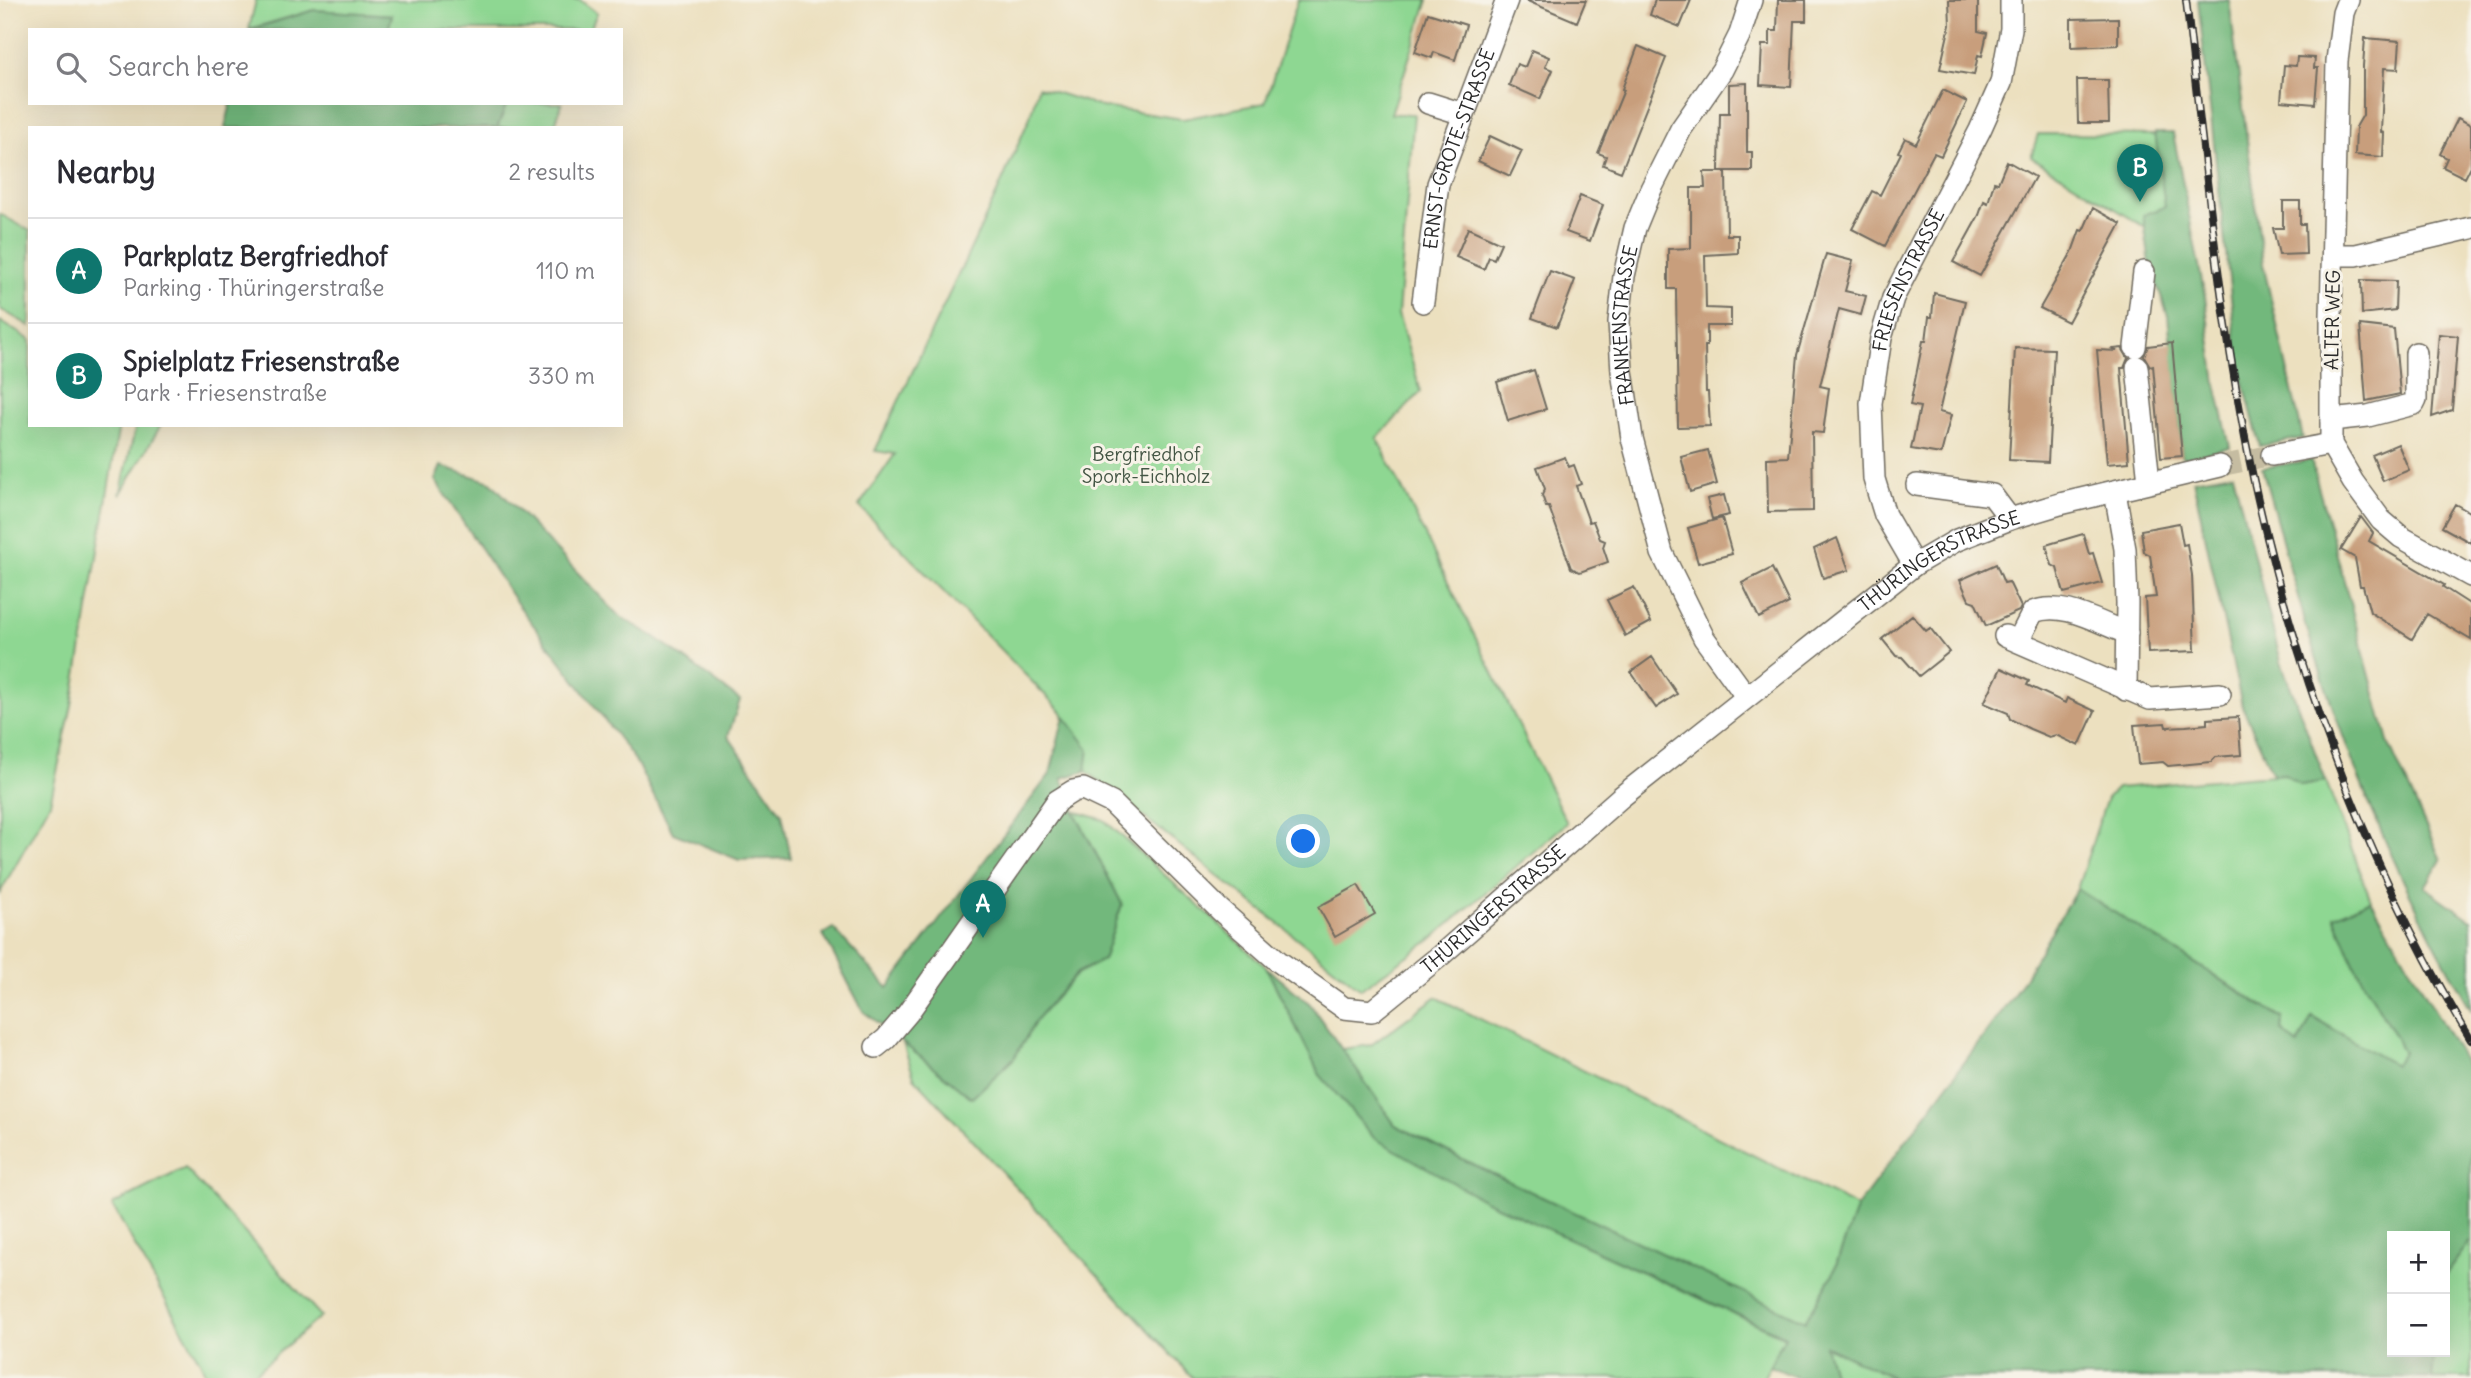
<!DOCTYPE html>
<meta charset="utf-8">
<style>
:root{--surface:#fff;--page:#f7f7f7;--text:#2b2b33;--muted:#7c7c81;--line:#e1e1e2;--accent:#0f766e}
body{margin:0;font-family:Delius,sans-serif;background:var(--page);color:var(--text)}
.controls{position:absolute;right:21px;bottom:21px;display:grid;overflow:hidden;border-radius:0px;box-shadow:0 7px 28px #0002}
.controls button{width:63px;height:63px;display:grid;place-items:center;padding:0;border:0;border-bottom:2px solid var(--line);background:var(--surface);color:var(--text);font:35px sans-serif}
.you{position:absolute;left:1304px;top:842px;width:24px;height:24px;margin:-18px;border:5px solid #fff;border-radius:50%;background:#1a73e8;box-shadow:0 0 0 10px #1a73e833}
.badge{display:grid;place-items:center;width:46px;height:46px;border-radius:50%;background:var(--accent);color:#fff;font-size:23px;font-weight:700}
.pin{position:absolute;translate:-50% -58px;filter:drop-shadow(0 2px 4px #0008)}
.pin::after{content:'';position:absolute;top:37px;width:24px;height:21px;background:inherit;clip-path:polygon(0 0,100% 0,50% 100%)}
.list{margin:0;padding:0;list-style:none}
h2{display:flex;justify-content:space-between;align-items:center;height:91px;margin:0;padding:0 28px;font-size:30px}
h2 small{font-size:23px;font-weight:400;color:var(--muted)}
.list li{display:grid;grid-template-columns:46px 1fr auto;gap:21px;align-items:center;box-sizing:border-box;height:105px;padding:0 28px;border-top:2px solid var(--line)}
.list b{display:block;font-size:26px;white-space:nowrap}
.list p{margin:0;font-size:23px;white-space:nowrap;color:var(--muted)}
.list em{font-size:23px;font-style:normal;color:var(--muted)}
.icon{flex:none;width:38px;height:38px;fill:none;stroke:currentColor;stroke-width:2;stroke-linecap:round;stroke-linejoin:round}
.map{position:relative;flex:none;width:2471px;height:1378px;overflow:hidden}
.search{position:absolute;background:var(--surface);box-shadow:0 7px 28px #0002;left:28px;top:28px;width:595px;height:77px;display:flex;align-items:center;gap:18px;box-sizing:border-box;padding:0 24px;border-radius:0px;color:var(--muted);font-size:26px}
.panel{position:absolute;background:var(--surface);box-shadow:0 7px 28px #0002;left:28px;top:126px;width:595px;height:301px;border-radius:0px}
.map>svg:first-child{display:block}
</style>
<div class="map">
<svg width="2471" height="1378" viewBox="0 0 2471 1378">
<rect width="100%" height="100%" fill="#f7f3e8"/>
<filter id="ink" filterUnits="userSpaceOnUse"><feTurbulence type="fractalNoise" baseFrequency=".0143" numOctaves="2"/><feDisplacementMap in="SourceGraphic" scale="14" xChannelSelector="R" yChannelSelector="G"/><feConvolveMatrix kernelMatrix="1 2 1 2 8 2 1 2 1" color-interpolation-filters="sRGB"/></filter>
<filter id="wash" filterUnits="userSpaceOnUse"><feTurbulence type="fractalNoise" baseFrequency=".00686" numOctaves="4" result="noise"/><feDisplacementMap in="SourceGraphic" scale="28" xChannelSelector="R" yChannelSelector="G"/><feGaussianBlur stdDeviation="1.57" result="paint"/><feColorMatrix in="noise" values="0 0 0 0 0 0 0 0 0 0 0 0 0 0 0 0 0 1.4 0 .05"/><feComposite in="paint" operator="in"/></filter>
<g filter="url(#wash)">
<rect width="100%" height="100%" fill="#ece0bf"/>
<path fill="#8ed792" stroke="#5c815e" stroke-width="2" d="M256 0H580L597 13 590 30H388L392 15 314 10 249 29Z
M1298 0H1428L1391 114H1414L1398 314 1421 392 1377 438 1567 823 1429 941 1361 989 1086 771 1062 712 859 506 895 454 875 451 997 193 1030 117 1038 87 1102 107 1183 119 1265 103Z
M507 103H562L554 128H497Z
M2038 134 2168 135 2179 248 2031 157Z
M0 214 30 231V326L0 309Z
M0 321 30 340V425H119L72 705 50 803 0 893Z
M136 425H161L120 495Z
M2285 774 2301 785 2326 781 2371 900 2334 916 2357 970 2404 1052 2394 1065 2313 1017 2298 1045 2282 1031 2283 1018 2077 889 2107 798 2117 788Z
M1074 811 1104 820 1266 967 1320 1075 1486 1201 1785 1337 1763 1378H1193L914 1077 903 1043 972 1098 1014 1058 1038 1017 1078 973 1103 960 1122 904Z
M1436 997 1857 1207 1832 1276 1805 1321 1476 1166 1395 1125 1342 1049 1371 1045Z
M185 1168 321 1316 254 1374V1378H207L201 1363 112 1205Z
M2471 1240V1378H2432L2434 1352H2445V1275Z
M1824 1345 1894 1378H1842L1833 1374Z"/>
<path fill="#72b87c" stroke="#4e7254" stroke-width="2" d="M2198 0H2229L2263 264 2303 438 2260 446 2238 360Z
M314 10 392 15 388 30H249Z
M231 103H507L497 128H225Z
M2155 133H2173L2205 297 2216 384 2230 447 2186 458 2182 456 2168 316 2150 264 2143 215 2165 207Z
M2311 460 2388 742 2441 860 2425 887 2471 920V1009C2405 896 2352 773 2313 648 2295 589 2279 528 2262 468Z
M441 466 491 482 619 616 655 637 740 700 728 736 782 814 791 858 739 860 673 833 635 760 516 602 435 480Z
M2233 473 2281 662 2326 781 2301 785 2285 774H2273L2242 706 2193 480Z
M1064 716 1089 749 1086 771 1062 778 1074 811 1122 904 1103 960 1077 973 1038 1017 1014 1058 972 1098 863 1011 823 934 833 928 888 988 1050 774Z
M2077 889 2283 1019 2282 1031 2298 1045 2312 1017 2394 1065 2404 1052 2357 970 2334 916 2371 900 2471 1073V1240L2445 1275V1236H2392V1352H2434L2432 1378H1894L1825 1345 1833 1374 1842 1378H1798L1770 1366 1785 1336 1486 1201 1374 1138 1320 1075 1266 967 1310 1004 1395 1125 1476 1166 1805 1321 1832 1276 1857 1207 2012 998Z"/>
<g id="blocks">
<path fill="#c89e7b" d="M1525 0H1586L1577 22Z
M1655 0H1691L1680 27 1650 15Z
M1778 0H1806V21H1794L1791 87 1760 85 1762 45H1770V31H1777Z
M1949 0H1978V31L1987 33 1982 56 1978 55 1974 75 1940 69 1950 25Z
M1428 13 1466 25 1455 60 1434 52 1432 58 1415 52Z
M2118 18V45L2071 47V19Z
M2365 38 2400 41 2398 69 2384 68 2381 132 2384 133 2383 157 2355 155 2356 127 2363 115V66Z
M1638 46 1666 58 1621 172 1603 165 1606 156 1598 153 1624 90 1622 89Z
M1532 50 1549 57 1545 67 1553 70 1540 99 1509 85 1517 64 1525 67Z
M2297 57 2315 58 2314 68H2318L2315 104 2281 101 2284 65 2296 66Z
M2077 80H2108L2109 123H2078Z
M1747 83V152H1752V171H1719L1720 113H1729V84Z
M1943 90 1967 102 1941 156 1934 153 1885 246 1852 229 1872 191 1880 195 1901 153 1898 152 1905 138 1916 144Z
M2458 118 2471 125V166L2465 178 2443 167 2447 158 2440 154Z
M1490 136 1522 151 1510 176 1478 161Z
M2007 161 2035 177 1980 276 1953 262 1979 215 1984 201 1988 203 1994 182 1998 183Z
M1704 172H1726L1727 235H1738V253L1705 255 1706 308 1731 309V326H1707V346H1705L1706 392H1708L1710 426 1678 427 1676 289H1668V249L1691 248V188H1705Z
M1580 196 1603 205 1590 241 1566 232Z
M2283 201H2300V224H2305L2306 254 2279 255 2273 228H2283Z
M2093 208 2121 224 2068 322 2040 308 2072 252 2080 230 2083 231Z
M1468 228 1501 243 1494 259 1489 257 1484 269 1456 257Z
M1826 254 1853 261 1845 291 1866 296 1861 315 1839 309 1820 386 1829 388 1823 433 1812 432 1813 511 1768 512 1767 458 1788 457 1797 355Z
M1550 271 1575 280 1557 327 1532 318Z
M2361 280 2396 281 2395 310 2362 314Z
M1934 293 1965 301 1939 412 1951 415 1941 454 1911 449 1920 407 1910 405 1923 341H1926L1929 317H1932Z
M2360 325 2394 329 2400 394 2366 401Z
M2439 334 2458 336 2452 410 2432 417Z
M2172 343 2182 456 2161 458 2153 365 2150 366 2144 356 2148 346Z
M2015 348 2054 349 2048 462 2009 460Z
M2122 348 2128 358 2124 368H2121L2129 462 2107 464 2097 350 2117 351 2113 349Z
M1534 370 1546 409 1508 421 1497 382Z
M2398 444 2409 470 2383 481 2372 455Z
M1708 450 1717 484 1690 492 1681 457Z
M1565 457 1569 467 1574 465 1581 484 1576 486 1589 522 1593 521 1600 539 1605 541 1603 547 1608 562 1580 572 1571 568 1549 507H1546L1542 495 1545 489 1537 467Z
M1724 495 1729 515 1712 519 1707 499Z
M2455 504 2471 513V543L2442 527Z
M2361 517 2373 533 2369 541 2444 585 2443 587 2471 605V640L2427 614 2412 639 2370 612 2363 586H2360L2355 558 2341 550Z
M1722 518 1732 554 1698 563 1688 528Z
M2179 523 2183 545 2187 544 2192 575 2195 651 2148 653 2145 598 2156 597 2150 555 2144 552 2141 530Z
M2083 534 2089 554 2093 553 2102 583 2064 593 2057 568 2052 565 2046 545Z
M1837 538 1849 570 1823 578 1814 549Z
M1996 564 2004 583 2009 582 2021 607 2019 611 1986 626 1975 602 1969 600 1960 580Z
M1772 568 1789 603 1759 618 1742 583Z
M1634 587 1651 622 1625 636 1607 600Z
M1912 615 1926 631 1930 628 1949 652 1919 676 1902 657 1896 656 1882 639Z
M1652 657 1677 694 1656 708 1631 672Z
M2001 668 2029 681 2027 685 2065 703 2067 698 2095 711 2079 746 2056 735 2049 737 2030 729 2010 719 2008 713 1984 703Z
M2238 717 2241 755 2216 757 2211 762 2168 766 2163 762 2138 764 2134 725 2165 723 2166 727 2186 726 2207 724V719Z
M1358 885 1375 914 1335 937 1318 907Z"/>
</g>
</g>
<g filter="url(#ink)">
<use href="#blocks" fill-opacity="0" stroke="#6f6a5f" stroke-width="2"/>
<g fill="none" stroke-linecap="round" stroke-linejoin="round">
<path stroke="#c5bca1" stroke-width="21" stroke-dasharray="21 10" stroke-linecap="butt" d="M2220 466 2272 455"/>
<g stroke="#6f6a5f" stroke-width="24">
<g id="minor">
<path d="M2348 0 2343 13 2337 61 2331 316V444L2353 482 2381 520 2401 537 2471 576"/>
<path d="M1428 103 1463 114"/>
<path d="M2333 255H2356L2471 228"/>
<path id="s1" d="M1423 302 1438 184 1507 0"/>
<path d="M2135 347 2144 272"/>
<path d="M2137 367 2149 482"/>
<path d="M2331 420 2368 416 2414 404 2416 400V353"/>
<path d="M2272 455 2331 444"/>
<path d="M1917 485 1992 495 2010 519"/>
<path d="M2115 492 2125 549 2127 603 2126 690"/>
<path id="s2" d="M1914 565 1885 515 1874 479 1871 403 1881 338 1893 298 1980 130 2001 83 2011 29V0"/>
<path d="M2005 636 2150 699 2220 694"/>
<path d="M2018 641 2033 612C2063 600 2098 623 2127 633"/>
<path id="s3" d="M1746 696 1704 638 1662 553 1632 438 1622 371 1619 322 1624 276 1635 228 1651 189 1681 129 1722 70 1740 34 1751 0"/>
<path id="s4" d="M876 1047 886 1039 908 1013 1057 801 1073 791 1083 789 1112 803 1220 910 1278 961 1344 1008 1372 1011 1441 955 1621 797 1914 565 1957 540 2010 519 2060 504 2220 466"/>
</g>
</g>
<use href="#minor" stroke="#fff" stroke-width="21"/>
<g stroke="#2b2b2b" stroke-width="8">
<path id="rail" d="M2186 0C2205 161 2220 323 2254 482 2297 678 2368 868 2471 1040"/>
</g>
<use href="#rail" stroke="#f7f3e8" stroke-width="5" stroke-dasharray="16" stroke-linecap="butt"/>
</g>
</g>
<g text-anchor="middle" stroke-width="6" stroke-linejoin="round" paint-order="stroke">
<g font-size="19" fill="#2b2b2b" stroke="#f7f3e8">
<text dy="7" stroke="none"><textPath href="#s1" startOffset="158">ERNST-GROTE-STRASSE</textPath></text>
<text dy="7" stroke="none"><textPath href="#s2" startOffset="301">FRIESENSTRASSE</textPath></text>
<text transform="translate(2332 320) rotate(-89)" y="7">ALTER WEG</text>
<text dy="7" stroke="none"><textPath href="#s3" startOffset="399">FRANKENSTRASSE</textPath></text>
<text dy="7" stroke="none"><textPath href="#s4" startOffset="1432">THÜRINGERSTRASSE</textPath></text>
<text dy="7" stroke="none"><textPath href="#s4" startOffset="864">THÜRINGERSTRASSE</textPath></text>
</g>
<g font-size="19" fill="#445645" stroke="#f7f3e8">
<text x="1146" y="461">Bergfriedhof<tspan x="1146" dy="22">Spork-Eichholz</tspan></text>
</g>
</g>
</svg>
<div class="controls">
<button>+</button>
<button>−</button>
</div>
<div class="you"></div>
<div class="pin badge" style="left:983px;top:938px">A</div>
<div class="pin badge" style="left:2140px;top:202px">B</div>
<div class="search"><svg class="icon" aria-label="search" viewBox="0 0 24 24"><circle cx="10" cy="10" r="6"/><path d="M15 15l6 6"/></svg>Search here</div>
<section class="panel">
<h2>Nearby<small>2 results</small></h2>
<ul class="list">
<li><span class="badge">A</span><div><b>Parkplatz Bergfriedhof</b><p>Parking · Thüringerstraße</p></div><em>110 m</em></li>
<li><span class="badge">B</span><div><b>Spielplatz Friesenstraße</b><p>Park · Friesenstraße</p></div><em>330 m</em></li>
</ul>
</section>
</div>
